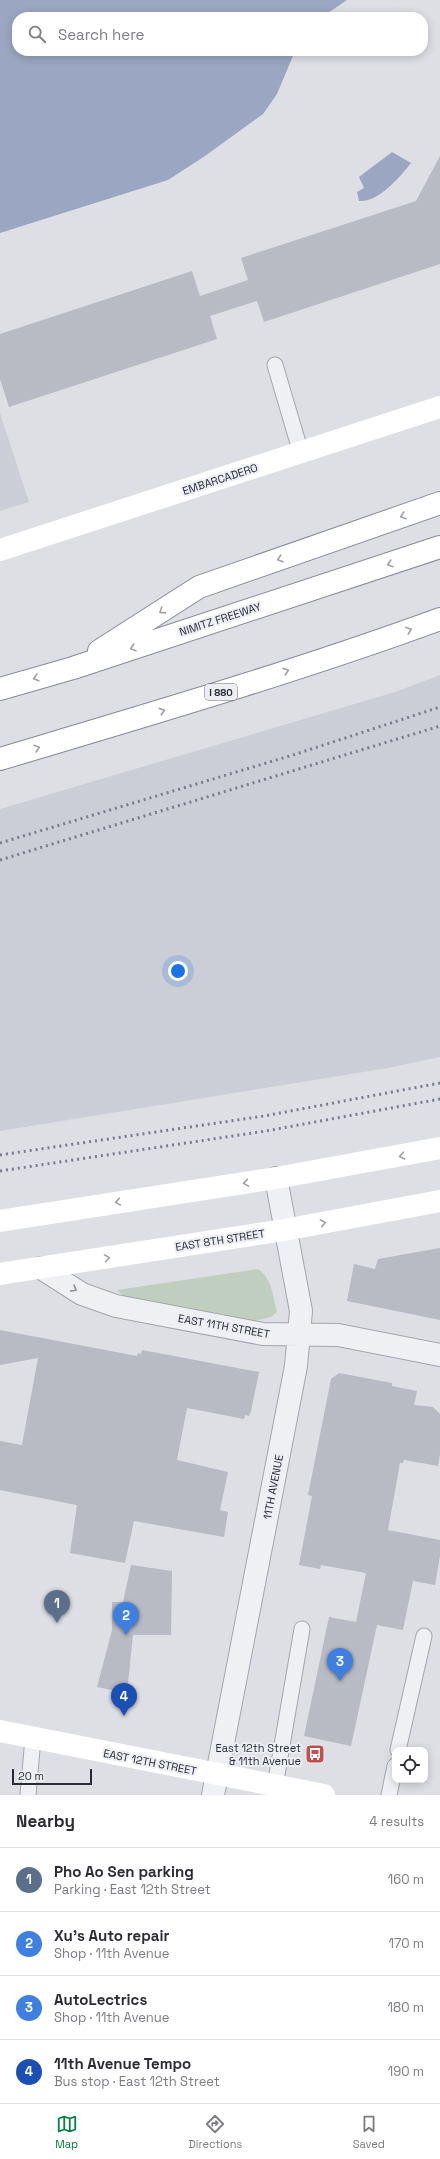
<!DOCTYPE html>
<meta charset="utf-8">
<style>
:root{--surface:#fff;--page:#f2f2f3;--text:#2b2b33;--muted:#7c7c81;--line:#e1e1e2;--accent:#0b8043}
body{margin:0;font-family:"Space Grotesk",sans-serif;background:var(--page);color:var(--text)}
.controls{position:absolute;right:12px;bottom:12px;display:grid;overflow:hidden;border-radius:8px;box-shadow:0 2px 10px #0003}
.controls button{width:36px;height:36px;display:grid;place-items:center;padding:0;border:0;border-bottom:1px solid var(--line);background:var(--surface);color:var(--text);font:20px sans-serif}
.scale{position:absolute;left:12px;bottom:10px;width:80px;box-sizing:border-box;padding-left:4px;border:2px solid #282c3a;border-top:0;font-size:11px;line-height:14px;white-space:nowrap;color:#282c3a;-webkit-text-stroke:3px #eceef3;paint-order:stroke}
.you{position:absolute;left:178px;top:971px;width:14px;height:14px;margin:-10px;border:3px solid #fff;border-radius:50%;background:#1a73e8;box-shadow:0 0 0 6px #1a73e833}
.badge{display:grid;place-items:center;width:26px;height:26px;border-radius:50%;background:var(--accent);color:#fff;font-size:13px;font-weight:700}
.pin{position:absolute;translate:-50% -33px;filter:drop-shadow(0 1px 2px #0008)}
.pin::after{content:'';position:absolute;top:21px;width:14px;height:12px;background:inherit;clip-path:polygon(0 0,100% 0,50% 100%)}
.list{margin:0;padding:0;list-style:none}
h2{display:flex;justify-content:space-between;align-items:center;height:52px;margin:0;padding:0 16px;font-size:17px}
h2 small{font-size:13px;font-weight:400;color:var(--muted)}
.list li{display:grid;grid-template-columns:26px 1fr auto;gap:12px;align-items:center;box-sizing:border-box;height:64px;padding:0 16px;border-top:1px solid var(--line)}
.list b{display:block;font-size:15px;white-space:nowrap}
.list p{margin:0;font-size:13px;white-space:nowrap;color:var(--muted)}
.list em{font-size:13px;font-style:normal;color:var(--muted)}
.icon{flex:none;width:22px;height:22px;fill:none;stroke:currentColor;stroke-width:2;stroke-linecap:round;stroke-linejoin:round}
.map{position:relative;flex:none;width:440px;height:1795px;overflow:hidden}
.search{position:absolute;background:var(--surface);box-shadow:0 2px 10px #0003;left:12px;right:12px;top:12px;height:44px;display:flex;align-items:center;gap:10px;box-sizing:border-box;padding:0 14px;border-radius:16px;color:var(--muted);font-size:15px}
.sheet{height:308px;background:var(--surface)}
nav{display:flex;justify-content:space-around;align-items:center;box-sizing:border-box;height:56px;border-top:1px solid var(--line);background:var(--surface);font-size:11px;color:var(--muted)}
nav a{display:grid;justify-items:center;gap:2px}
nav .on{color:var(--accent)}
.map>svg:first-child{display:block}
</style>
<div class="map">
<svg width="440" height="1795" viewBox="0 0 440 1795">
<rect width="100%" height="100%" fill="#dddfe5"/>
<path fill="#cbced6" d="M0 413 29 502 0 511Z
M440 675V1057L388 1068 0 1131V809L395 692Z"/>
<path fill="#c0cebf" d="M258 1269C272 1278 273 1297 277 1312L271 1317 247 1323 123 1296 117 1290Z"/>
<path fill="#9ba7c2" d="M0 0H394L369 17H17V51H335L322 65 275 132 0 259Z
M392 152 411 163C400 177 378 203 359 201L357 192 364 188 359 177Z"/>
<path fill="#dddfe5" d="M347 0H396L373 17H322Z
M295 51H337L324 66 281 127 276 132V134L233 161 175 203 52 242 0 261V233L168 180 205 156 263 114 277 94Z"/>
<path fill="#b8bac4" d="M440 156V264L264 322 257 301 210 316 217 339 9 407 0 379V334L192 271 200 296 248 280 241 258 416 201Z
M440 1248V1320L347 1301 354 1264 375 1269 378 1259Z
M0 1330 137 1356 138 1353 141 1354 142 1350 259 1372 251 1411 249 1416 245 1415 244 1419 187 1408 177 1460 228 1472 220 1510 228 1512 224 1537 134 1521 125 1563 70 1553 77 1505 0 1490V1441L22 1445 38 1358 0 1365Z
M339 1373 392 1383V1386L417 1391 414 1405 433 1407 440 1414V1454L438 1466 404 1460 403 1463H400L388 1530 440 1540V1556L435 1585 413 1581 403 1630 377 1625 351 1746 304 1736 329 1617 356 1622 366 1573 321 1565 320 1569 299 1565 312 1496 308 1495 331 1379Z
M131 1565 172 1571 171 1635H133L127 1693 97 1687 112 1630V1602H123Z"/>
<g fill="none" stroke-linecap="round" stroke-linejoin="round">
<g stroke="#a3a6ae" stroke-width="17">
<path id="lane" d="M275 365 301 453
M398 1750 424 1636
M275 1786 302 1629
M28 1795 33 1738
M389 1795 395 1766"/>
</g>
<g stroke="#a3a6ae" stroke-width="24">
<path id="street" d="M41 1268 82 1294 116 1306 263 1334 338 1335 440 1355
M213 1795 296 1366 301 1311 276 1178"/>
</g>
<g stroke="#868a9a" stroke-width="24">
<path id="highway" d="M99 651 199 587 440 503
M0 689 73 668 440 547
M0 759C147 715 295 672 440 619"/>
</g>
<use href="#lane" stroke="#eff0f4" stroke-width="15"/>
<use href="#street" stroke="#eff0f4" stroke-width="22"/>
<path stroke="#fff" stroke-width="22" d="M0 550 440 407
M0 1221 276 1178 440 1148
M0 1274 284 1230 440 1201
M0 1731 324 1795"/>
<use href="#highway" stroke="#fff" stroke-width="22"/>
<path stroke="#787c8d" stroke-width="3" stroke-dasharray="2 4" stroke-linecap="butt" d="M0 843 293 755 440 707
M0 860 440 726
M0 1155 264 1116 440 1083
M0 1171 266 1131 440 1099"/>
</g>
<defs><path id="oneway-chevron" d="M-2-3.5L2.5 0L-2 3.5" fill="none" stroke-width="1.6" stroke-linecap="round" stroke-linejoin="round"/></defs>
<g stroke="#9ea0a6">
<use href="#oneway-chevron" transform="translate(403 516) rotate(161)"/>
<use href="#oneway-chevron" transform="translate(280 559) rotate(161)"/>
<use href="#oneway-chevron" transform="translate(390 564) rotate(162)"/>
<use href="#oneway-chevron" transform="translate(162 611) rotate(147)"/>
<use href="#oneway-chevron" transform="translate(409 630) rotate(-20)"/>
<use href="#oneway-chevron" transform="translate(133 648) rotate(162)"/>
<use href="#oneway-chevron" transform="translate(286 671) rotate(-18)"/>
<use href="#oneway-chevron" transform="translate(36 678) rotate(164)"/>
<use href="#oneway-chevron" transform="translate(162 711) rotate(-18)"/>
<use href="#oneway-chevron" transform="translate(37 748) rotate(-17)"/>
<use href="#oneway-chevron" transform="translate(402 1156) rotate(169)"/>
<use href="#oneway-chevron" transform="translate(246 1183) rotate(171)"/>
<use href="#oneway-chevron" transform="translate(118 1202) rotate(171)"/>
<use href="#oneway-chevron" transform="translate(323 1223) rotate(-10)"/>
<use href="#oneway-chevron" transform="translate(107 1258) rotate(-9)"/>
</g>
<use stroke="#8c8e97" href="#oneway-chevron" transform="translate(74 1289) rotate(31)"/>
<defs>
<g id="bus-square" transform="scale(1)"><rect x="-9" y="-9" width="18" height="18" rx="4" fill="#bf504e" stroke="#eceef3"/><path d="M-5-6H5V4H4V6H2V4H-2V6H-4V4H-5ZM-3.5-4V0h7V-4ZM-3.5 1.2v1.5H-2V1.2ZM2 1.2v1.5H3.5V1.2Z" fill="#fff"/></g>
</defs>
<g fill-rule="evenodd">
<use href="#bus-square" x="315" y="1754"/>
</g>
<g text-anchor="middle" stroke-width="4" stroke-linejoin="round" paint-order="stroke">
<rect fill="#eceef3" stroke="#636672" stroke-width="1" x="205" y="684" width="32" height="16" rx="3"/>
<g font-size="10" font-weight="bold" fill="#282c3a">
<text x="221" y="696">I 880</text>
</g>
<g font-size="11" fill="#282c3a" stroke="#eceef3">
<text transform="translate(220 479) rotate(-18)" y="4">EMBARCADERO</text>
<text transform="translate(220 619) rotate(-18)" y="4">NIMITZ FREEWAY</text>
<text transform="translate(220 1240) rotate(-9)" y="4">EAST 8TH STREET</text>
<text transform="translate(224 1326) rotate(10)" y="4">EAST 11TH STREET</text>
<text transform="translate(273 1487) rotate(-79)" y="4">11TH AVENUE</text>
<text transform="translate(150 1762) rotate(11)" y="4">EAST 12TH STREET</text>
</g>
<g font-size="11" fill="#282c3a" stroke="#eceef3" text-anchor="end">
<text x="301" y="1752">East 12th Street<tspan x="301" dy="13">&amp; 11th Avenue</tspan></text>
</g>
</g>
</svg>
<div class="controls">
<button><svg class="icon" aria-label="locate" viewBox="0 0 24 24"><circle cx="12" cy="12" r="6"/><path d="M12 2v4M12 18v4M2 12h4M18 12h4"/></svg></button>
</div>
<div class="scale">20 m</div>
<div class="you"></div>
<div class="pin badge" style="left:57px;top:1623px;background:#5c6f8a">1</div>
<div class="pin badge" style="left:126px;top:1635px;background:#3f7fe0">2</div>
<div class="pin badge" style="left:340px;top:1681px;background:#3f7fe0">3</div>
<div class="pin badge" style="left:124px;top:1716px;background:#1a4fb4">4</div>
<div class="search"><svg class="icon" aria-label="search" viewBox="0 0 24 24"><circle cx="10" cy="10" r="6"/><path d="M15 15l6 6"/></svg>Search here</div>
</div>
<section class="sheet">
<h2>Nearby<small>4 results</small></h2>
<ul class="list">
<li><span class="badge" style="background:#5c6f8a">1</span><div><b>Pho Ao Sen parking</b><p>Parking · East 12th Street</p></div><em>160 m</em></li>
<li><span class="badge" style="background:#3f7fe0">2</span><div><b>Xu's Auto repair</b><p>Shop · 11th Avenue</p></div><em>170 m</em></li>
<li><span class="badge" style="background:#3f7fe0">3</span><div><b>AutoLectrics</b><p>Shop · 11th Avenue</p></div><em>180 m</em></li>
<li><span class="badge" style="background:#1a4fb4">4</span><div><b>11th Avenue Tempo</b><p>Bus stop · East 12th Street</p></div><em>190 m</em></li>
</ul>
</section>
<nav>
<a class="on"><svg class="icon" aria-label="map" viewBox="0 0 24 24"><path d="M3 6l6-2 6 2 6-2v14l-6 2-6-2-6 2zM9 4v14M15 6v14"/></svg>Map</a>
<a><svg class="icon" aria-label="directions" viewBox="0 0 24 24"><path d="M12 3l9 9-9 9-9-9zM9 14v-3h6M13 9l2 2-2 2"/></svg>Directions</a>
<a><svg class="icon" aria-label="saved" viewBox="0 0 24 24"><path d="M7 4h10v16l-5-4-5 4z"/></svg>Saved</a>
</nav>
